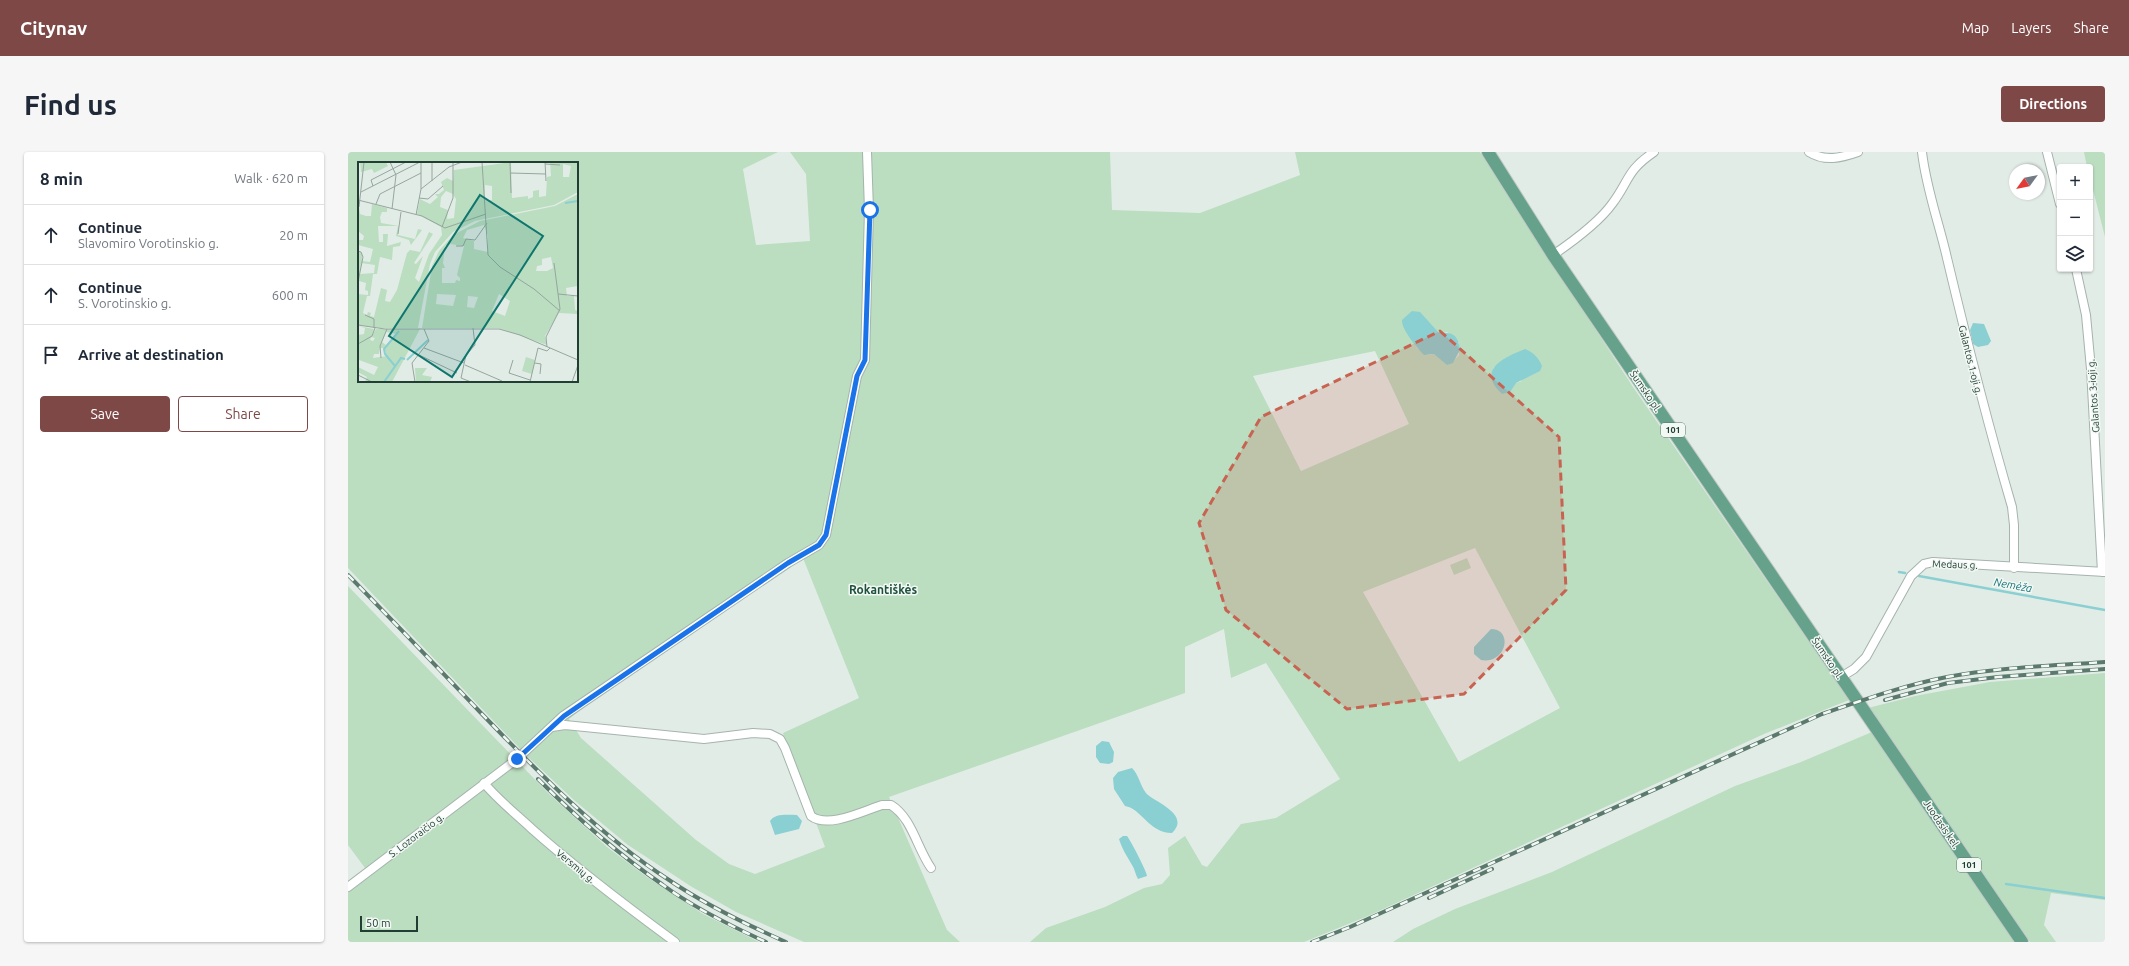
<!DOCTYPE html>
<meta charset="utf-8">
<style>
:root{--surface:#fff;--page:#f6f6f7;--text:#1f2937;--muted:#747a83;--line:#e0e1e3;--accent:#7e4847}
body{margin:0;font-family:Ubuntu,sans-serif;background:var(--page);color:var(--text)}
.controls{position:absolute;right:12px;top:12px;display:grid;overflow:hidden;border-radius:4px;box-shadow:0 1px 3px #0004}
.controls button{width:36px;height:36px;display:grid;place-items:center;padding:0;border:0;border-bottom:1px solid var(--line);background:var(--surface);color:var(--text);font:20px sans-serif}
.compass{position:absolute;left:1661px;top:12px;width:36px;height:36px;border-radius:50%;background:var(--surface);box-shadow:0 1px 3px #0004;rotate:237deg}
.scale{position:absolute;left:12px;bottom:10px;width:58px;box-sizing:border-box;padding-left:4px;border:2px solid #223d33;border-top:0;font-size:11px;line-height:14px;white-space:nowrap;color:#223d33;-webkit-text-stroke:3px #f2f9f5;paint-order:stroke}
.stop{position:absolute;width:12px;height:12px;margin:-9px;border:3px solid #1a73e8;border-radius:50%;background:#fff}
.stop.end{background:#1a73e8;border-color:#fff;box-shadow:0 1px 4px #0008}
.list{margin:0;padding:0;list-style:none}
h2{display:flex;justify-content:space-between;align-items:center;height:52px;margin:0;padding:0 16px;font-size:17px}
h2 small{font-size:13px;font-weight:400;color:var(--muted)}
.list li{display:grid;grid-template-columns:26px 1fr auto;gap:12px;align-items:center;box-sizing:border-box;height:60px;padding:0 16px;border-top:1px solid var(--line)}
.list b{display:block;font-size:15px;white-space:nowrap}
.list p{margin:0;font-size:13px;white-space:nowrap;color:var(--muted)}
.list em{font-size:13px;font-style:normal;color:var(--muted)}
.actions{display:flex;gap:8px;padding:12px 16px}
.actions a{flex:1;padding:9px 0;border:1px solid var(--accent);border-radius:4px;text-align:center;font-size:14px;color:var(--accent)}
.actions .main{background:var(--accent);color:#fff}
.icon{flex:none;width:22px;height:22px;fill:none;stroke:currentColor;stroke-width:2;stroke-linecap:round;stroke-linejoin:round}
.map{position:relative;flex:none;width:1757px;height:790px;overflow:hidden;border-radius:4px}
header{display:flex;align-items:center;gap:24px;box-sizing:border-box;height:56px;padding:0 20px;background:var(--accent);color:#fff}
header strong{font-size:19px}
nav{display:flex;gap:22px;margin-inline-start:auto;font-size:14px}
.intro{display:flex;align-items:center;justify-content:space-between;box-sizing:border-box;height:96px;padding:0 24px}
h1{margin:0;font-size:28px}
.button{padding:10px 18px;border-radius:4px;background:var(--accent);color:#fff;font-size:14px;font-weight:700}
main{display:flex;gap:24px;padding:0 24px}
aside{flex:1;background:var(--surface);border-radius:4px;box-shadow:0 1px 3px #0004}
.map>svg:first-child{display:block}
</style>
<header>
<strong>Citynav</strong>
<nav><a>Map</a><a>Layers</a><a>Share</a></nav>
</header>
<div class="intro"><h1>Find us</h1><a class="button">Directions</a></div>
<main>
<aside>
<h2>8 min<small>Walk · 620 m</small></h2>
<ul class="list">
<li><svg class="icon" aria-label="ahead" viewBox="0 0 24 24"><path d="M12 20V5M6 11l6-6 6 6"/></svg><div><b>Continue</b><p>Slavomiro Vorotinskio g.</p></div><em>20 m</em></li>
<li><svg class="icon" aria-label="ahead" viewBox="0 0 24 24"><path d="M12 20V5M6 11l6-6 6 6"/></svg><div><b>Continue</b><p>S. Vorotinskio g.</p></div><em>600 m</em></li>
<li><svg class="icon" aria-label="arrive" viewBox="0 0 24 24"><path d="M6 21V4h12l-3 4 3 4H6"/></svg><div><b>Arrive at destination</b></div></li>
</ul>
<div class="actions"><a class="main">Save</a><a>Share</a></div>
</aside>
<div class="map">
<svg width="1757" height="790" viewBox="0 0 1757 790">
<rect width="100%" height="100%" fill="#e2ece6"/>
<path fill="#bbddc0" fill-rule="evenodd" d="M0 0H430L395 17 408 93 462 89 458 22 442 0H762L764 58 852 61 952 23 947 0H1132L1285 235 1501 548 1416 582 1020 764 956 790H682L698 776 757 755 796 736 814 732 822 723 820 696 837 684 854 713 859 715 893 672 928 666 992 627 918 511 883 526 876 477 837 495V541L541 645 599 778 612 790H456L388 760 344 735 280 693 227 649 179 604 0 416ZM11 11H229V229H11ZM1085 176 1091 181 1099 180 1111 191V203L1104 211 1086 202 1080 203 1069 196 1063 184ZM1027 199 1061 272 953 319 905 224ZM1146 215 1174 229 1168 231 1143 225ZM1127 396 1212 556 1111 610 1015 440ZM453 401 511 546 435 581 477 695 407 722 381 712 348 688 233 586 221 567 317 490Z
M1736 0H1757V85L1742 26V15H1739Z
M1119 406 1123 416 1106 423 1102 413Z
M0 434 200 641 259 695 299 725 355 762 411 790H0V729L17 716 0 693Z
M1757 521V748L1703 741 1696 773 1708 790H1682L1520 556 1567 544 1642 530Z
M1524 580 1666 790H1045L1065 777 1107 757 1204 720 1387 634 1453 610Z"/>
<path fill="#8acfd2" d="M1064 159 1072 160 1091 181C1105 180 1110 183 1112 198L1105 211 1099 213 1086 202 1076 203C1069 196 1053 177 1054 168Z
M1625 171 1636 172 1643 189 1640 193 1630 195 1625 192 1622 178Z
M1177 197C1186 201 1190 205 1194 214L1192 219 1168 231 1162 240 1154 242C1128 218 1155 206 1177 197Z
M1143 477C1166 477 1158 513 1133 508L1126 502V495Z
M754 589 761 590 766 600 765 610 761 612 752 611 748 605V594Z
M784 616C791 623 792 633 798 641 804 649 844 662 824 681 801 681 793 656 777 654L766 637 765 626 770 620Z
M449 663 454 669 451 677 427 683 422 669C427 661 440 663 449 663Z
M775 684H779C783 689 799 720 799 724L790 727C787 722 787 717 784 713 779 704 774 697 771 687Z"/>
<g fill="none" stroke-linecap="round" stroke-linejoin="round">
<path stroke="#8acfd2" stroke-width="2.5" d="M1551 420 1557 421
M1571 424 1757 458
M1658 732 1757 746"/>
<g stroke="#a5b4ad" stroke-width="10">
<path id="street" d="M1461 0C1477 10 1493 6 1510 0
M1574 0C1578 36 1591 71 1599 106 1619 190 1640 273 1664 355L1666 373V416
M1699 0 1712 52
M1205 103C1224 90 1251 70 1264 52 1282 28 1278 19 1306 0
M1728 117 1738 163 1743 217 1754 420
M1493 525 1506 517 1518 505 1563 424 1576 412 1585 410 1757 420
M204 575 217 573 356 587 405 581 422 582 432 587 437 596 463 664C480 677 515 659 534 653H543C564 666 569 696 583 716
M136 631C150 648 168 662 184 677 230 718 278 754 327 790
M0 735 169 607 215 564 440 411 471 393 478 383 509 224 517 208 521 58 519 0"/>
</g>
<g stroke="#c1c9c6" stroke-width="14">
<path id="primary" d="M1140 0 1205 103 1674 790"/>
</g>
<use href="#street" stroke="#fff" stroke-width="8"/>
<use href="#primary" stroke="#66a28b" stroke-width="12"/>
<g stroke="#5c796e" stroke-width="4">
<path id="rail" d="M0 423C44 468 88 514 132 560 190 620 250 682 321 728 358 753 397 772 438 790
M1537 548 1600 531 1650 525 1757 517
M190 627C229 666 270 702 315 733 346 756 383 774 418 790
M1081 746 1144 717
M964 790 1002 775 1474 562C1515 548 1557 533 1599 525 1651 515 1704 514 1757 510"/>
</g>
<use href="#rail" stroke="#f2f9f5" stroke-width="2.5" stroke-dasharray="8" stroke-linecap="butt"/>
</g>
<g fill="none" stroke-linecap="round" stroke-linejoin="round">
<path stroke="#1a73e8" stroke-width="5" d="M169 607 216 564 440 411 471 393 478 383 509 224 517 208 522 58"/>
</g>
<path fill="#c86352" fill-opacity="0.2" stroke="#c86352" stroke-width="3" stroke-dasharray="8 5" stroke-linejoin="round" d="M1092 179 1211 285 1218 438 1116 542 999 557 878 458 851 371 913 265Z"/>
<g text-anchor="middle" stroke-width="3" stroke-linejoin="round" paint-order="stroke">
<g fill="#f2f9f5" stroke="#60756d" stroke-width="1">
<rect x="1313" y="271" width="24" height="14" rx="3"/>
<rect x="1609" y="706" width="24" height="14" rx="3"/>
</g>
<g font-size="9" font-weight="bold" fill="#223d33">
<text x="1325" y="281">101</text>
<text x="1621" y="716">101</text>
</g>
<g font-size="10" fill="#223d33" stroke="#f2f9f5">
<text transform="translate(1623 208) rotate(76)" y="4">Galantos 1-oji g.</text>
<text transform="translate(1298 239) rotate(56)" y="4">Šumsko pl.</text>
<text transform="translate(1745 244) rotate(-94)" y="4">Galantos 3-ioji g.</text>
<text transform="translate(1607 412) rotate(2)" y="4">Medaus g.</text>
<text transform="translate(1480 506) rotate(56)" y="4">Šumsko pl.</text>
<text transform="translate(1594 672) rotate(56)" y="4">Juodasis kel.</text>
<text transform="translate(68 683) rotate(-37)" y="4">S. Lozoraičio g.</text>
<text transform="translate(228 714) rotate(39)" y="4">Versmių g.</text>
</g>
<g font-size="11" font-style="italic" fill="#1b757a" stroke="#f2f9f5">
<text transform="translate(1665 433) rotate(10)" y="4">Nemėža</text>
</g>
<g font-size="12" font-weight="bold" fill="#1e503d" stroke="#f2f9f5">
<text x="535" y="442">Rokantiškės</text>
</g>
</g>
<g transform="translate(10 10)">
<rect width="220" height="220" fill="#e2ece6"/>
<path d="M28 0 30 4 16 11 14 7 3 10 2 0ZM153 0 154 36 170 34V37L175 35V29L181 28V35L188 34 189 15 193 14 192 0H220V30L196 43 117 59 95 70 77 90 72 102 60 166H22L0 163V132L10 133V129L7 128 8 121 1 119 0 89 4 91V99L12 100 15 87 0 83V78H5L6 74 0 69V39L2 52 8 54H13L14 42 29 46V50H24L22 55 23 61 41 64 40 73 57 77 60 67 64 68 53 83 51 78 38 74 40 64H20L21 80H25V72H30L29 84 43 80 42 84 35 85 34 98 22 95 19 112H15L12 134H9L5 151 9 153 10 150 13 151 12 154 16 155 23 126 29 128 27 139 32 140 39 128 49 91 52 88 62 90 71 70 75 72 56 101 58 102 65 94 57 116 61 120 71 92 84 73 83 65 59 52 62 37 72 42 80 35 77 32H81L86 28 83 20 89 16 95 19 96 8ZM205 2 213 4 211 15H205ZM127 23 134 24V38H127ZM88 29 95 32 98 37 96 56 89 57 90 48 82 45 83 35ZM3 101 17 103 16 111 2 112ZM220 32V124L208 126 209 134H216L217 148 220 149V152L201 151 187 174 189 183 140 166H64L74 104 81 89 95 73 122 59 197 44ZM126 63 130 74V90L116 87V79L105 76 109 68ZM92 82 106 84 99 113 102 116V119L98 118 97 121H84V106H87L85 101 87 84ZM193 95 195 106 189 109H178L179 104 184 103V97ZM79 132 98 133 95 144 78 142ZM141 132 152 139 147 154 134 149ZM110 134 120 135 116 146 109 145ZM0 164 16 167 12 178 15 179 17 176 13 175 18 167H62L34 220H7L9 215 0 210V205L16 213 20 205 1 198 0 200V183L9 176 0 182V173L6 172 7 166ZM28 170 38 172 28 183 24 180ZM22 186H26L29 194 15 196 16 192H21ZM168 195 177 198 174 212 164 209ZM57 206H69L64 213 74 215 72 220H58Z" fill="#bbddc0" fill-rule="evenodd"/>
<path fill="none" stroke="#8acfd2" stroke-width="2" d="M207 41 220 39M49 198 70 178M37 204 27 192 26 187 41 169M26 220 43 196 47 197"/>
<path fill="none" stroke="#95a69e" stroke-width="1" d="M32 0 38 13 34 47M74 0V19M124 0 130 93 142 105 176 127 202 149M152 0 153 31M187 0 188 19M187 2 202 3M152 11 188 12M15 24 13 18 48 0M63 27 91 5 104 0M3 30 62 0M61 36 70 37 85 24M0 38 64 54 87 66 128 52M18 42 22 32 63 11M1 45 6 0M58 53 63 27V0M84 65 95 36V0M40 72 43 50M98 84H105L108 77 117 78 129 61M0 89 3 90 5 95 0 120M200 132 220 134M7 153 16 157V166M0 163 27 167H141L162 173 220 198M0 182 14 174 17 166M189 185 188 175 202 147 196 101M66 186 106 201M61 193 99 211M23 196 22 184 29 167M155 198 151 211 172 218M177 201 183 202 182 212M107 203 144 219M0 213 14 220M57 220 54 201 71 179 66 167M113 220 103 216 108 193 117 183 115 166M172 220 180 186 189 189 192 186M214 220 220 203"/>
<path fill="#0f766e" fill-opacity="0.15" stroke="#0f766e" stroke-width="2" d="M122 33 185 74 94 215 31 174Z"/>
<rect width="220" height="220" fill="none" stroke="#223d33" stroke-width="2"/>
</g>
</svg>
<div class="controls">
<button>+</button>
<button>−</button>
<button><svg class="icon" aria-label="layers" viewBox="0 0 24 24"><path d="M12 4l9 5-9 5-9-5zM3 14l9 5 9-5"/></svg></button>
</div>
<svg class="compass" viewBox="-18 -18 36 36"><path d="M0-13l5 13h-10z" fill="#e53935"/><path d="M0 13l5-13h-10z" fill="#747a83"/></svg>
<div class="scale">50 m</div>
<div class="stop" style="left:522px;top:58px"></div>
<div class="stop end" style="left:169px;top:607px"></div>
</div>
</main>
